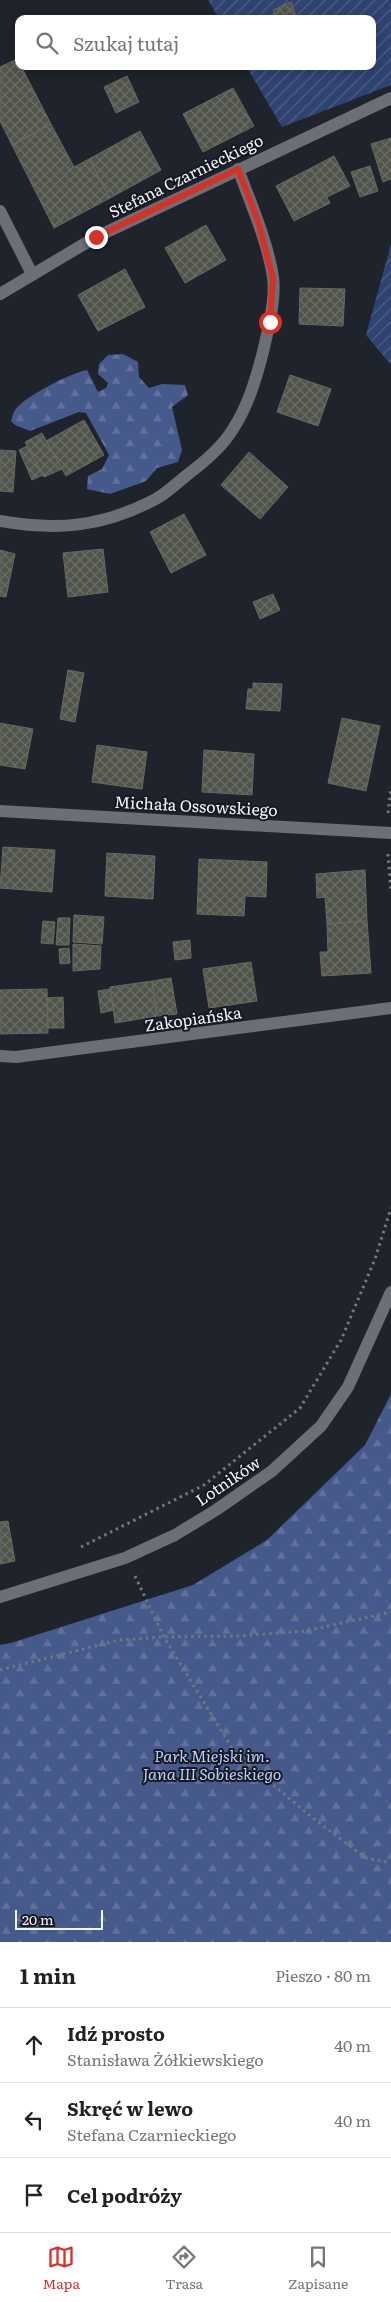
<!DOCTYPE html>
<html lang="pl">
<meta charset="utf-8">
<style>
:root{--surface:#fff;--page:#f6f6f6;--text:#222;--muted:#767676;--line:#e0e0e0;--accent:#d93025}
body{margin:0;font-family:Literata,serif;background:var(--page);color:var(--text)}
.scale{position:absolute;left:15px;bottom:12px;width:88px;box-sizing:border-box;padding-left:5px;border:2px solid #f2f5fa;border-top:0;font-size:14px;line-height:18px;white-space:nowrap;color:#f2f5fa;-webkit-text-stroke:4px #161921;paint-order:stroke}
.stop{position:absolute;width:15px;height:15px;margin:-11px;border:4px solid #d93025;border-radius:50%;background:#fff}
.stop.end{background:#d93025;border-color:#fff;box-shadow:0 1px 5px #0008}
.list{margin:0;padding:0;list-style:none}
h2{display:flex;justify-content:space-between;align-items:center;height:65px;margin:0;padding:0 20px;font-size:21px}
h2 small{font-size:16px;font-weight:400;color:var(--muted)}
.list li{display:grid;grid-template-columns:32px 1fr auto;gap:15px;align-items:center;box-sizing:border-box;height:75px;padding:0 20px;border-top:1px solid var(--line)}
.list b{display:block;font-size:19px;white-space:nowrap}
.list p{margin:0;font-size:16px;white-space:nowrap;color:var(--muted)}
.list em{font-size:16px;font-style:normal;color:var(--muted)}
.icon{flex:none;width:28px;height:28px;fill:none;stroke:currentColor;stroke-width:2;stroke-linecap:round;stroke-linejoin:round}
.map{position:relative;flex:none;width:391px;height:1942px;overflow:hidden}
.search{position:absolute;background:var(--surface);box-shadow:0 2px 12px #0003;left:15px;right:15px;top:15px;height:55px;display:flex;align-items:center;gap:12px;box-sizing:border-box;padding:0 18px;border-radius:10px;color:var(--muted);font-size:19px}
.sheet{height:290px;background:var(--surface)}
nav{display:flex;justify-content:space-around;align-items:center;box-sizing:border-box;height:70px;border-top:1px solid var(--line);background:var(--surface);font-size:14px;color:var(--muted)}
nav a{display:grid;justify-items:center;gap:2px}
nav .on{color:var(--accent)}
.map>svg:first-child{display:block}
</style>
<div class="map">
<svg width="391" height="1942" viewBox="0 0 391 1942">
<defs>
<pattern id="forest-firs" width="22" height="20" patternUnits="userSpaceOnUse" patternTransform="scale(1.25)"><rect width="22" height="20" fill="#455a8a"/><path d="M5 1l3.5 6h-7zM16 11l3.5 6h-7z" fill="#60729b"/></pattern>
<pattern id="garden-furrows" width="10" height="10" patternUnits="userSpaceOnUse" patternTransform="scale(1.25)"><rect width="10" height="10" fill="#2f4371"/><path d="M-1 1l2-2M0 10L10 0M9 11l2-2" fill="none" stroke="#4e5f86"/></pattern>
<pattern id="building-cross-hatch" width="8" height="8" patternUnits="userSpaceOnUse" patternTransform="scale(1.25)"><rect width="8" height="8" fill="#51544a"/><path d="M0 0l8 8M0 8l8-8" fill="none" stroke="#6a6d65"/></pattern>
</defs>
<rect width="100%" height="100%" fill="#1f232b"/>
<path fill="url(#forest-firs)" d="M123 354 138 362 139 377 149 388 162 384 185 385 188 395 172 407 182 450 178 462 157 468 146 481 110 494 87 489 88 476 102 469 109 455 86 413 79 412 30 431 15 425 11 421C12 418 13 413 15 410 25 396 71 373 87 370L98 392 106 388 108 383 98 374 99 364 108 355Z
M391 1394V1942H0V1645L11 1643 193 1585 267 1540 365 1445Z"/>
<path fill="url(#garden-furrows)" d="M208 0H391V85L282 127 246 66H372V19H219Z
M391 244V365L366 335Z"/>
<path fill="url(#building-cross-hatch)" stroke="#686a60" d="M291 2 297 19H276L273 10Z
M17 59 19 66H21L51 124 12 145 0 121V67Z
M127 76 139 102 116 113 104 87Z
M233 88 254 126 203 152 183 114Z
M51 124 74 167 89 159 110 198 54 228 12 145Z
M140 131 161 170 110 198 89 159Z
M391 138V179L383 182 371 144Z
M334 156 350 186 327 197 311 168Z
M370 166 378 191 360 197 351 172Z
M311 168 330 203 294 221 276 186Z
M206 225 226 260 185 283 165 248Z
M125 269 145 307 98 331 78 295Z
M300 288 345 289 343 326 299 324Z
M290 375 331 389 318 426 277 412Z
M84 420 104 455 66 476 46 441Z
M42 433 62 469 44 477 25 442Z
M27 446 43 475 32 480 19 450Z
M0 450 16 451 13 492 0 491Z
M249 452 288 487 260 519 221 485Z
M184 514 206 555 171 573 150 532Z
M103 549 108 592 68 597 63 553Z
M0 550 15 554 6 597 0 596Z
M273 594 280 610 260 619 253 602Z
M68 670 84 673 75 722 60 719Z
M253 683 282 684 280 711 246 709 248 689H253Z
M342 718 380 726 366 791 328 783Z
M0 723 33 729 25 769 0 765Z
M97 745 147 752 142 789 92 782Z
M204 750 254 754 252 795 202 792Z
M3 847 55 850 52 892 0 888Z
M107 853 155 856 153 899 105 896Z
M199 859 267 862 266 897 245 896 244 916 197 914Z
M365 870 367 921 327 924 325 897 317 898 316 874Z
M74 915 104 917 102 944 73 942Z
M58 918H70L69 945H56Z
M43 921 55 922 53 944 41 943Z
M367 921 371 973 322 976 320 952H328L327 924Z
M190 940 191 958 175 960 173 942Z
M73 944 101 946 100 969 73 971Z
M69 948 70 963 60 964 59 949Z
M251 962 257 1001 209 1008 203 969Z
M171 978 177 1014 157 1016 152 981Z
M152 981 157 1016 115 1023 110 987Z
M47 989 48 1033 0 1034V990Z
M110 989 114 1010 101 1013 98 991Z
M63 997 64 1028H48L47 998Z
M8 1521 15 1561 0 1564V1522Z"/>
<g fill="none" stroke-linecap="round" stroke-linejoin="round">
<path stroke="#73777e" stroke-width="3" stroke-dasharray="2.5 4" stroke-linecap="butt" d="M388 813 391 787
M388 854 391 893
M81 1547 204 1485 300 1408 341 1340 375 1259 391 1208
M135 1576 164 1637 235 1753 314 1819 366 1858 391 1863
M0 1670 119 1640 164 1637 239 1636 306 1631 391 1612"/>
<path stroke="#6c6f73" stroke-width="12" d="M0 521C57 531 102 527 154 500 166 494 177 483 187 475 203 463 223 446 233 429 248 406 256 379 263 352 268 330 276 299 273 277 268 243 250 201 238 169
M0 1056 16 1057 391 1008"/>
<path stroke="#6c6f73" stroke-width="12" d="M0 211 32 274
M0 294 96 237 391 98
M0 811 391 833
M0 1597 125 1558 175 1535 216 1510 272 1471 321 1426 348 1387 391 1292"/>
</g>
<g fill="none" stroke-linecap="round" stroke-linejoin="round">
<path stroke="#d93025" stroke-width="6" d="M96 237 238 169 258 221 273 278 270 322"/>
</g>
<g text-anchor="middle" stroke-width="4" stroke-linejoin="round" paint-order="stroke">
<g font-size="16" fill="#f2f5fa" stroke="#161921">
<text transform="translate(186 176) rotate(-26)" y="6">Stefana Czarnieckiego</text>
<text transform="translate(196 806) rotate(3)" y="6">Michała Ossowskiego</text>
<text transform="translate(193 1019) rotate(-8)" y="6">Zakopiańska</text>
<text transform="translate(228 1481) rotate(-34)" y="6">Lotników</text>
</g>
<g font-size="16" font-style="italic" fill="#bcd1ff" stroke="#161921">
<text x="212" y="1762">Park Miejski im.<tspan x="212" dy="18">Jana III Sobieskiego</tspan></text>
</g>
</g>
</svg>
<div class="scale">20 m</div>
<div class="stop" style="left:270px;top:322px"></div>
<div class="stop end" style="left:96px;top:237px"></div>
<div class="search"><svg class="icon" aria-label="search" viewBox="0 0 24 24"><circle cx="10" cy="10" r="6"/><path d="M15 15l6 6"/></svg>Szukaj tutaj</div>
</div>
<section class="sheet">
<h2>1 min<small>Pieszo · 80 m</small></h2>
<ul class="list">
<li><svg class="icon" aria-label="ahead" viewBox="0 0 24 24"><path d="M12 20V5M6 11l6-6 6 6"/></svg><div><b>Idź prosto</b><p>Stanisława Żółkiewskiego</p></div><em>40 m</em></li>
<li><svg class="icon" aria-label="left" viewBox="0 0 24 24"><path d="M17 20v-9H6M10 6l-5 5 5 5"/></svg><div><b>Skręć w lewo</b><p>Stefana Czarnieckiego</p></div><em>40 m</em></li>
<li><svg class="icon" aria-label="arrive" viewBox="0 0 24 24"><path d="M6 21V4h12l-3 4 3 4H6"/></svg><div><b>Cel podróży</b></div></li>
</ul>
</section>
<nav>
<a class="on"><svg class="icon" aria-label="map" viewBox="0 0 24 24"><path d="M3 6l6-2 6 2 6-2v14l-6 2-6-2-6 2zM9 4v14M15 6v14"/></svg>Mapa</a>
<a><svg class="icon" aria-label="directions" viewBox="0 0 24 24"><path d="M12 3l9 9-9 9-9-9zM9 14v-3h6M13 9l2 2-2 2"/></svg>Trasa</a>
<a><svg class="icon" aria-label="saved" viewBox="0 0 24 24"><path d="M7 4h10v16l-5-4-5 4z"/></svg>Zapisane</a>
</nav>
